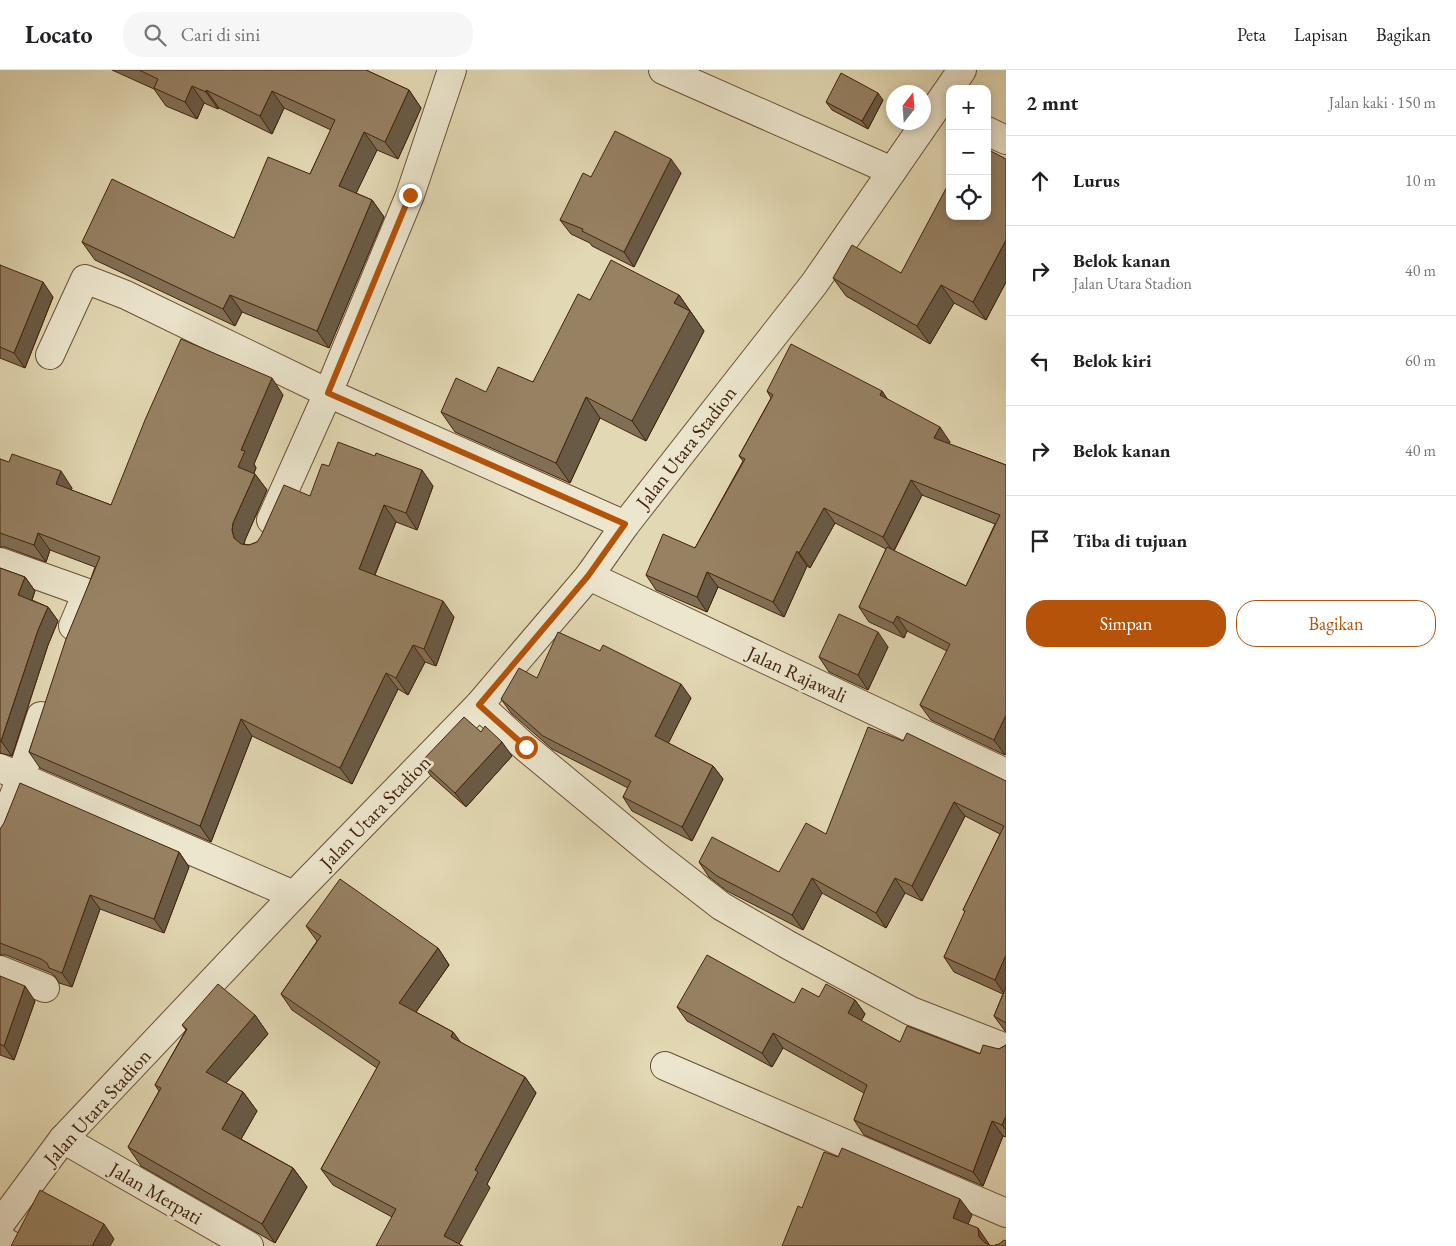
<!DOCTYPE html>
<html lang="id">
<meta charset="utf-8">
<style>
:root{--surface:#fff;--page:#f6f6f6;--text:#202124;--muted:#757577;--line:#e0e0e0;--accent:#b45309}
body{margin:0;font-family:"EB Garamond",serif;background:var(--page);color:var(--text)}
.controls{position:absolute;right:15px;top:15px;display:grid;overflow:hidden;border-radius:10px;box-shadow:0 2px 8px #0003}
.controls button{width:45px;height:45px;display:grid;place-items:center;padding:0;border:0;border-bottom:1px solid var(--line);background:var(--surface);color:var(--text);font:25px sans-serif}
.compass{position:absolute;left:886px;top:15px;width:45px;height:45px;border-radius:50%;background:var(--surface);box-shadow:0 2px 8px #0003;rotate:17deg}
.stop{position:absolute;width:15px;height:15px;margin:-11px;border:4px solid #b45309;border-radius:50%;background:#fff}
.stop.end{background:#b45309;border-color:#fff;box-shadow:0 1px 5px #0008}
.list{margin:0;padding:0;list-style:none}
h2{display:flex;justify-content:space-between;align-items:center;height:65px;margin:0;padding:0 20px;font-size:21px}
h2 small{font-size:16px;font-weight:400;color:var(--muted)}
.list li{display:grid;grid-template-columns:32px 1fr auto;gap:15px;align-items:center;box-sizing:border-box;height:90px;padding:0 20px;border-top:1px solid var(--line)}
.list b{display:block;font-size:19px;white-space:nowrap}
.list p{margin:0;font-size:16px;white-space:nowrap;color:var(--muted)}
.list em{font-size:16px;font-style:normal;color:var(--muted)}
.actions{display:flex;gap:10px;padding:15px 20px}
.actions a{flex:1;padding:11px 0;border:1px solid var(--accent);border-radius:20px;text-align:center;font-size:18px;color:var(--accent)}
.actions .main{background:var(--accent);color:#fff}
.icon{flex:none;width:28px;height:28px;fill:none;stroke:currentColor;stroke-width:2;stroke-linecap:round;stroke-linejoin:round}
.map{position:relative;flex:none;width:1006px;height:1176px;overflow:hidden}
header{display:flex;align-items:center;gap:30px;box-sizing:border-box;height:70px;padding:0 25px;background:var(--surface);border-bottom:1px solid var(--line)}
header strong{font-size:24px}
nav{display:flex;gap:28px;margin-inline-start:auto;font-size:18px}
.search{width:350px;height:45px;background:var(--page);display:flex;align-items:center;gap:12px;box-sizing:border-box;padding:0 18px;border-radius:20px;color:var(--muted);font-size:19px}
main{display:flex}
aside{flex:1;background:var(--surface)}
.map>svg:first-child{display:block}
</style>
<header>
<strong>Locato</strong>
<div class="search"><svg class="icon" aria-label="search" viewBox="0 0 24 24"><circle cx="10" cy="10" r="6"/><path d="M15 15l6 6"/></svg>Cari di sini</div>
<nav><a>Peta</a><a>Lapisan</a><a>Bagikan</a></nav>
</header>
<main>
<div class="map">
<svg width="1006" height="1176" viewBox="0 0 1006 1176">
<rect width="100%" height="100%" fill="#e2d8b3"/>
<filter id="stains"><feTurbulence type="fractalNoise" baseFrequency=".004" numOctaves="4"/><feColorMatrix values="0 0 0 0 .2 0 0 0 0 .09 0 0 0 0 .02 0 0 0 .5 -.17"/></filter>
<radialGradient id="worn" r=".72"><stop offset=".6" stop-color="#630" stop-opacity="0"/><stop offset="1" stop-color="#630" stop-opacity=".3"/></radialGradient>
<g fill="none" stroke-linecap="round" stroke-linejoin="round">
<g stroke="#6b5036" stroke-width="30">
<path id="minor" d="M663 0 892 101
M987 61 1006 70
M50 285 85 209 126 225 328 323 625 455
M271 450 328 323 410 125 452 0
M0 492 87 523 73 556
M589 506 1006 703
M479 635 525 677 653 783 721 836 790 876 911 941 1006 978
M0 698 294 825
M0 762 21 707 41 646
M0 900 45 918
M665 996 1006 1143
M63 1069 249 1176
M0 1169 12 1176"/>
</g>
<g stroke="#6b5036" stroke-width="30">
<path id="tertiary" d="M0 1154 63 1069 294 825 479 635 589 506 625 455 814 214 962 0"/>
</g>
<use href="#minor" stroke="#ece6ce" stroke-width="28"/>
<use href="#tertiary" stroke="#ece6ce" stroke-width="28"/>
</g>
<path fill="#816f55" stroke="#43230d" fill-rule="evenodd" d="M112 0H366L409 20 421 38 398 89 377 80 356 123 372 130 384 147 329 278 242 242 235 256 95 190 82 172 234 168 310 104 331 60 284 38 272 64 219 38 218 39 204 33 197 49 166 36 154 19Z
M883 30 868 59 832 40 826 32Z
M1006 89V212L986 250 954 233 930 274 846 226 833 208 901 203Z
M681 103 634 197 592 176 590 173 571 164 560 150 591 107Z
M0 195 53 227 25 298 0 288Z
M679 225 704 261 646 371 600 348 570 413 455 362 441 342 533 312 590 230Z
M767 321H882L887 329 950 372 949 374 1006 395V682L1005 685 931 650 920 635 947 581 907 561 904 568 869 552 859 537 886 479 835 453 810 498 807 496 784 547 718 517 707 542 656 520 646 505 695 478 743 391 739 386 771 328ZM922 425 995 454 966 516 894 481Z
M283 325 254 394 256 398 254 403 267 420 245 470 244 474 249 475 257 472 310 426 329 396 433 416 417 460 396 452 375 505 454 547 436 596 425 592 408 625 398 619 352 714 252 666 211 772 40 698 29 682 95 497 50 480 46 492 5 477H0V389L72 418 71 420 111 435Z
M0 498 25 507 35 521 32 530 48 537 58 551 48 575 12 686 0 683Z
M888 577 868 620 829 602 819 587Z
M600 581 691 628 668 673 713 696 723 709 692 771 632 741 623 727 628 718 552 679 511 643 501 629 537 608Z
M481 662 512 686 466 737 431 706 421 692Z
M1006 711V962L1005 961 994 946 1003 924 954 902 944 887 965 842 963 840 1000 764 965 746 922 831 905 823 886 858 822 823 803 860 727 821 709 807 699 792 779 802 826 764Z
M0 759 179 782 189 797 164 863 100 839 72 917 59 913 55 906 51 903 6 885H0Z
M306 856 438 878 449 895 416 942 453 962 460 972 525 1007 536 1023 487 1114 490 1118 392 1147 333 1115 321 1099 377 998 292 940 281 924 317 871Z
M0 906 35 931 14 990 0 985Z
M819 927 855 930 865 944 861 951 900 972 980 984 999 979 1006 975V1067L1003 1066 983 1116 864 1065 854 1050 864 1023 783 978 772 997 687 951 677 937 794 933Z
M255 945 268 964 226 1013 243 1022 257 1041 241 1069 293 1098 307 1117 275 1173 141 1096 128 1077 159 1021 155 1015 186 960 182 955Z"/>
<path fill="#695a45" stroke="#43230d" d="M192 16 204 33 197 49 185 32Z
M206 20 219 38 218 39 206 22Z
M409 20 421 38 398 89 385 72Z
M272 21 284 38 272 64 260 46Z
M878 23 883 30 868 59 862 51Z
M364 62 377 80 351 134 339 116Z
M671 89 681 103 634 197 624 182Z
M372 130 384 147 329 278 317 261Z
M1006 170V212L986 250 973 232Z
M43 212 53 227 25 298 14 283Z
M941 215 954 233 930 274 917 256Z
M230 225 242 242 235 256 223 239Z
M679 225 704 261 646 371 632 351 674 233Z
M272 308 283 325 254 394 256 398 250 413 238 397 241 380Z
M882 321 892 336 880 325Z
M586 327 600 348 570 413 556 393Z
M940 357 950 372 944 383 934 368Z
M422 400 433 416 417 460 406 443Z
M61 401 72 418 68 431 56 414Z
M255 404 267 420 245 470 243 477 234 468 232 460 233 453Z
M911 410 922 425 893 482 883 467Z
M384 435 396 452 370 516 359 499Z
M824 438 835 453 810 498 799 483Z
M38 463 50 480 46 492 34 475Z
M797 481 807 496 784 547 773 532Z
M707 502 718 517 707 542 697 527Z
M25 507 35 521 28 540 18 525Z
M443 531 454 547 436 596 424 579Z
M48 537 58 551 48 575 12 686 1 671 38 560Z
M897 546 907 561 904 568 893 553Z
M878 562 888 577 868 620 858 605Z
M413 575 425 592 408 625 396 608Z
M386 603 398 619 352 714 340 698Z
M681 614 691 628 665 680 655 666Z
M1006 645V682L1005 685 994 670Z
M241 649 252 666 211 772 200 756Z
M502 672 512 686 466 737 455 723Z
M713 696 723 709 692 771 682 757Z
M954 732 965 746 922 831 912 816Z
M179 782 189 797 164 863 154 849Z
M812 808 822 823 803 860 792 845Z
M895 808 905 823 886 858 876 843Z
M90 825 100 839 72 917 62 903Z
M438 878 449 895 411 949 399 933Z
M1006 885V923L1005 925 995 910Z
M25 916 35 931 14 990 4 976Z
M855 930 865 944 858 957 848 943Z
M255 945 268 964 219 1021 206 1002Z
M453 962 465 978 451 967Z
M773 963 783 978 772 997 762 983Z
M525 1007 536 1023 487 1114 490 1118 458 1176 444 1166 475 1100Z
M243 1022 257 1041 236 1078 222 1059Z
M1006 1046V1060L1002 1055Z
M992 1051 1003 1066 983 1116 973 1102Z
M293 1098 307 1117 275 1173 262 1154Z
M960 1129 972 1145 964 1164 953 1148Z
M104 1154 114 1169 110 1176H92Z
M978 1158 989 1174V1176H985L979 1167Z"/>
<path fill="#968163" stroke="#43230d" d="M139 0H366L409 20 385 72 364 62 339 116 372 130 317 261 230 225 223 239 82 172 112 109 234 168 268 87 310 104 335 50 272 21 260 46 206 20V22L192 16 185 32 154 18 158 9Z
M841 3 878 23 862 51 826 32Z
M615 61 671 89 624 182 582 161 583 159 560 150 583 103 591 107Z
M987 79 1006 89V170L973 232 941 215 917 256 833 208 852 175 901 203 950 111V146H987Z
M611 190 679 225 674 233 690 241 632 351 586 327 556 393 441 342 456 308 486 322 498 297 533 312 578 224 590 230Z
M0 195 43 212 14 283 0 277Z
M181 269 272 308 241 380 245 381 238 397 255 404 233 453 232 460 234 468 241 474 249 475 257 472 261 466 284 415 310 426 322 394 329 396 338 372 375 386 376 383 422 400 406 443 384 435 359 499 443 531 424 579 413 575 396 608 386 603 340 698 241 649 200 756 29 682 66 569 100 487 38 463 34 475 0 463V389L9 392 12 384 61 401 56 414 111 435 145 350Z
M791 274 882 321 880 325 940 357 934 368 1006 395V645L994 670 920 635 950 574 897 546 893 553 859 537 887 477 966 516 1000 445 911 410 883 467 824 438 799 483 797 481 773 532 707 502 697 527 646 505 663 464 695 478 745 389 739 386 773 325 767 321Z
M0 498 25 507 18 525 48 537 38 560 1 671H0Z
M839 544 878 562 858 605 819 587Z
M558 562 600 581 603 575 681 614 655 666 713 696 682 757 623 727 631 711 543 666 501 629 519 598 537 608Z
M464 647 481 662 485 656 502 672 455 723 421 692Z
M868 657 903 671 907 663 1006 711V885L995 910 944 887 965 841 963 840 1004 756 954 732 912 816 895 808 876 843 812 808 792 845 717 806 699 792 712 767 779 802 806 753 826 764Z
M20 713 179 782 154 849 90 825 62 903 49 898 47 893 41 889 0 873V759L4 753Z
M340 809 438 878 399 933 453 962 451 967 525 1007 475 1100 478 1102 444 1166 463 1176H376L396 1139 321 1099 380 992 281 924 321 866 306 856Z
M707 885 794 933 802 918 819 927 826 914 855 930 848 943 900 972 907 956 980 984 983 975 999 979 1006 975V1046L1002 1055 992 1051 973 1102 854 1050 867 1015 773 963 762 983 677 937Z
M0 906 25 916 4 976 0 974Z
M218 914 255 945 206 1002 243 1022 222 1059 293 1098 262 1154 128 1077 161 1018 155 1015 187 959 182 955Z
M1006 917V953L994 946Z
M842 1078 960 1129 953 1148 978 1158 979 1167 985 1173 992 1176 999 1174 1004 1170 1006 1171V1176H782L798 1136 802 1138 824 1082 838 1087Z
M40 1120 104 1154 92 1176H11Z"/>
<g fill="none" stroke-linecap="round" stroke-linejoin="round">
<path stroke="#b45309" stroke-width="6" d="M410 125 328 323 625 454 588 506 479 635 526 677"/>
</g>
<g text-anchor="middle" stroke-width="5" stroke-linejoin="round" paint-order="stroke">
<g font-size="20" fill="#43230d" stroke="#ece6ce">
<text transform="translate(686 377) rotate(-52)" y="7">Jalan Utara Stadion</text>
<text transform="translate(797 604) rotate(25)" y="7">Jalan Rajawali</text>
<text transform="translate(375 742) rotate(-46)" y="7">Jalan Utara Stadion</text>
<text transform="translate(97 1037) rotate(-48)" y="7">Jalan Utara Stadion</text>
<text transform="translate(156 1123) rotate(30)" y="7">Jalan Merpati</text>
</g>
</g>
<rect width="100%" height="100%" filter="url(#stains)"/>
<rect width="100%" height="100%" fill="url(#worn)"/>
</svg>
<div class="controls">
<button>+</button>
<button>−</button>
<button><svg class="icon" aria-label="locate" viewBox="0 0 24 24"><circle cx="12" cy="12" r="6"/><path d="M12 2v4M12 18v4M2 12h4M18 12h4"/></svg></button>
</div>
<svg class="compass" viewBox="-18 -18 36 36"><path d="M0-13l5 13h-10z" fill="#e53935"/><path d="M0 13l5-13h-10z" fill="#757577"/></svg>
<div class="stop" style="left:526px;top:677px"></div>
<div class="stop end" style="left:410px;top:125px"></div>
</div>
<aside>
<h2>2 mnt<small>Jalan kaki · 150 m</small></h2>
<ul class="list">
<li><svg class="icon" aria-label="ahead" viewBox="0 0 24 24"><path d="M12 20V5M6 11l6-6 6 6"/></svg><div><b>Lurus</b></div><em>10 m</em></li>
<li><svg class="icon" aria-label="right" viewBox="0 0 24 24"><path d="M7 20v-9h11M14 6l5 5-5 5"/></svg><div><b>Belok kanan</b><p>Jalan Utara Stadion</p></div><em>40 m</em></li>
<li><svg class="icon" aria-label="left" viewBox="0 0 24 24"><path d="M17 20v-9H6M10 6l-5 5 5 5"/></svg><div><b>Belok kiri</b></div><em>60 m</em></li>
<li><svg class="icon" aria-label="right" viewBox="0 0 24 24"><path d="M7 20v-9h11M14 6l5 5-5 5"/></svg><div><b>Belok kanan</b></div><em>40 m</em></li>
<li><svg class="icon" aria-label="arrive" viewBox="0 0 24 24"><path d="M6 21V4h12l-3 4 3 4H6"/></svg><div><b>Tiba di tujuan</b></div></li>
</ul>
<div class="actions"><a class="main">Simpan</a><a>Bagikan</a></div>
</aside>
</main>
